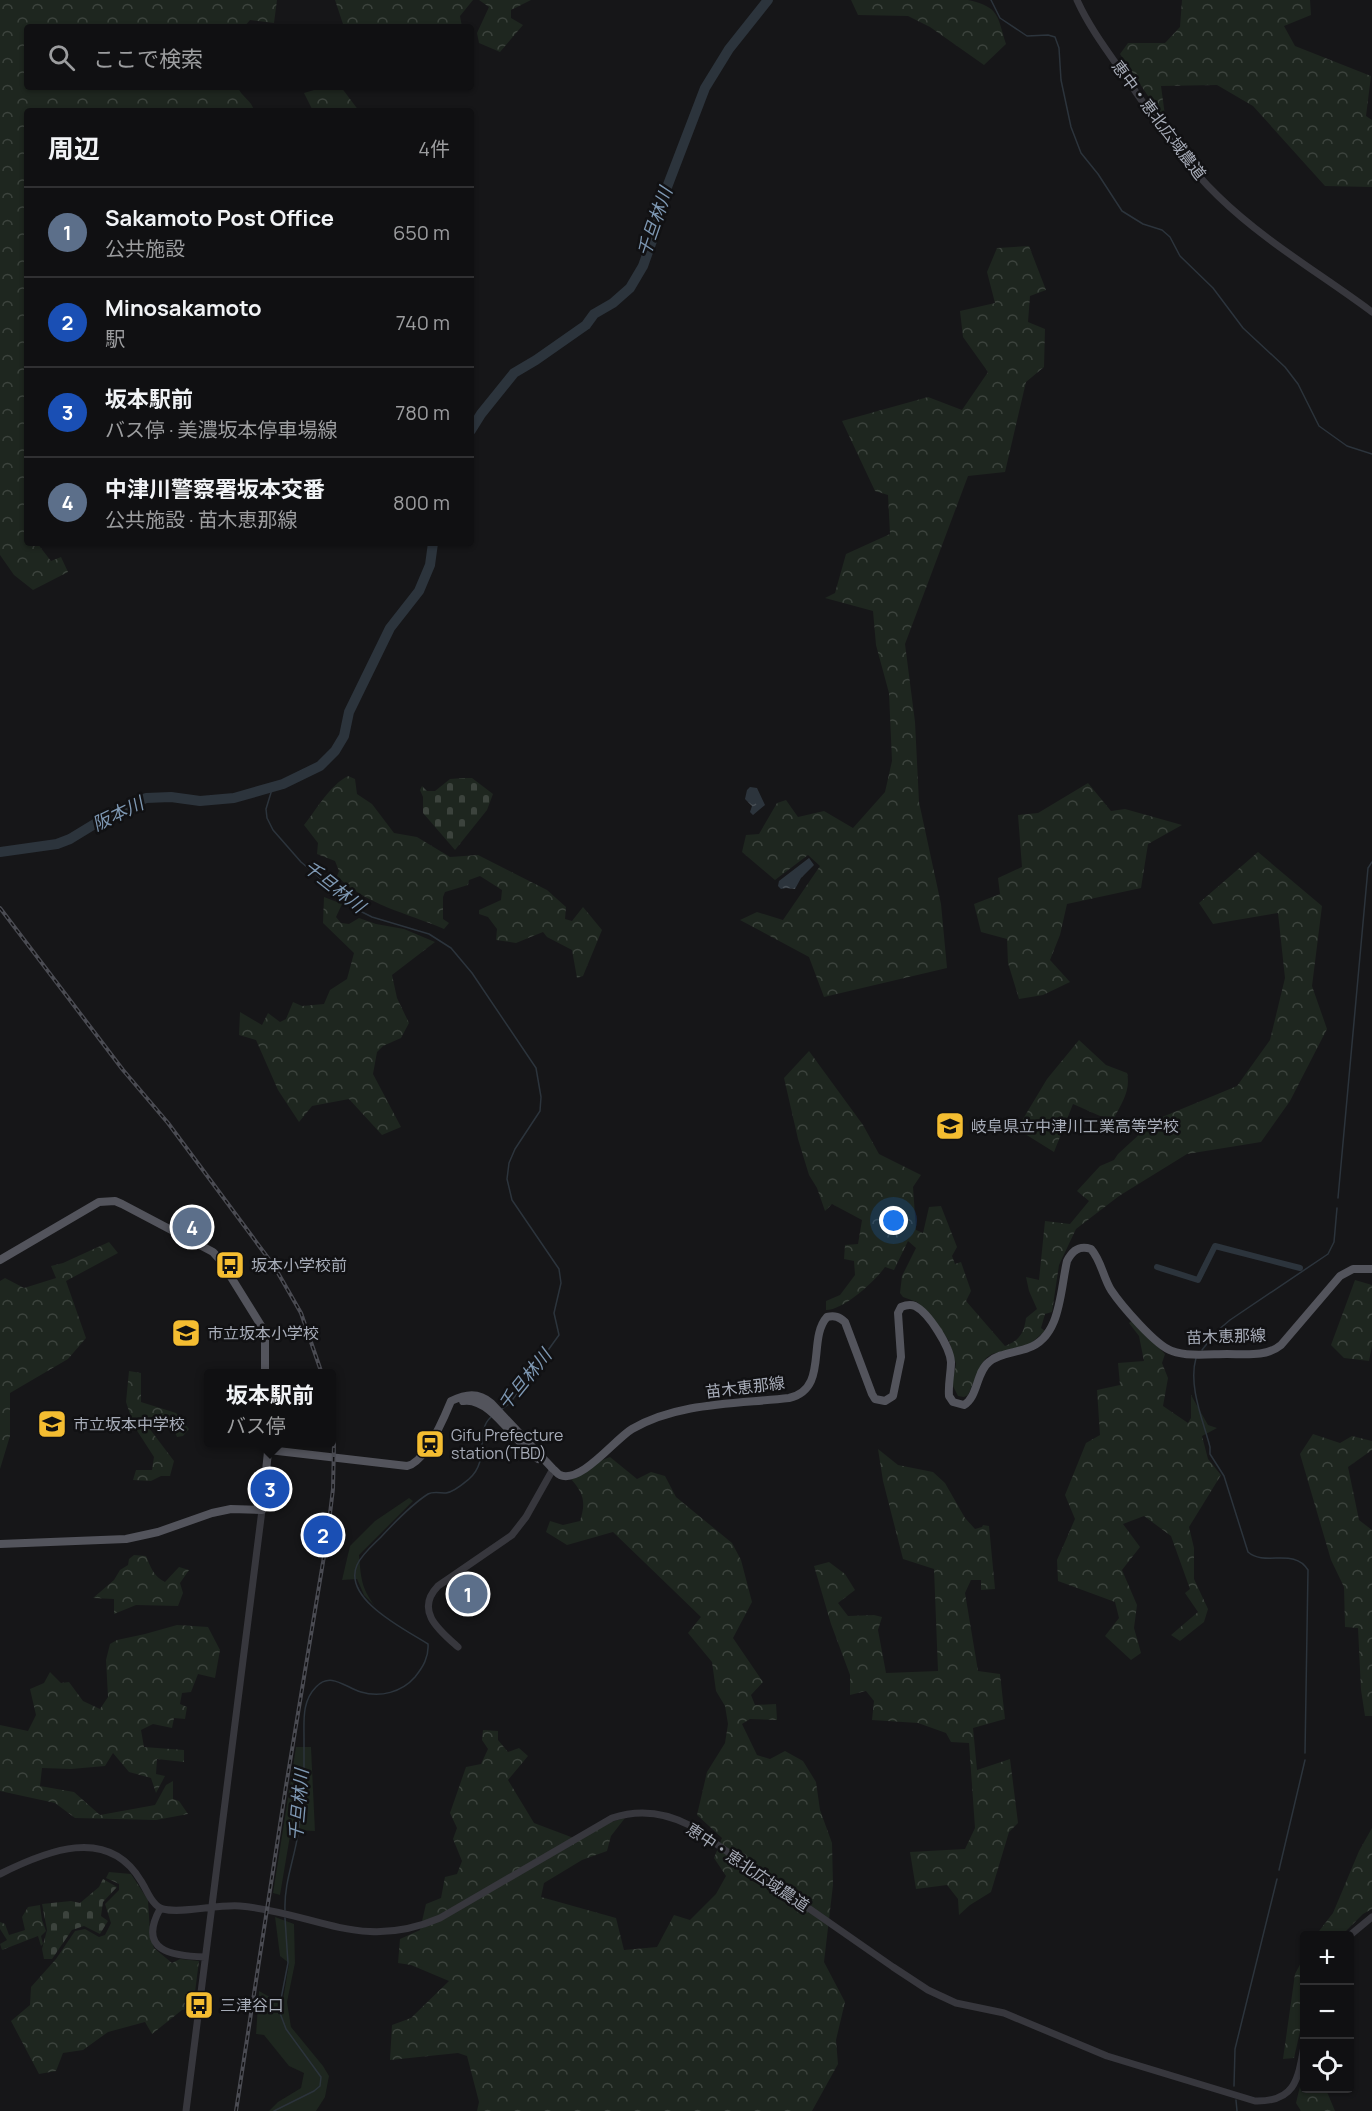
<!DOCTYPE html>
<html lang="ja">
<meta charset="utf-8">
<style>
:root{--surface:#101012;--page:#1e1e20;--text:#f1f3f6;--muted:#9c9d9f;--line:#303032;--accent:#f4bd31}
body{margin:0;font-family:Manrope,"Noto Sans JP",sans-serif;background:var(--page);color:var(--text)}
.controls{position:absolute;right:18px;bottom:18px;display:grid;overflow:hidden;border-radius:6px;box-shadow:0 2px 4px #0004}
.controls button{width:54px;height:54px;display:grid;place-items:center;padding:0;border:0;border-bottom:2px solid var(--line);background:var(--surface);color:var(--text);font:30px sans-serif}
.you{position:absolute;left:894px;top:1221px;width:21px;height:21px;margin:-15px;border:4px solid #fff;border-radius:50%;background:#1a73e8;box-shadow:0 0 0 9px #1a73e833}
.badge{display:grid;place-items:center;width:39px;height:39px;border-radius:50%;background:var(--accent);color:#fff;font-size:20px;font-weight:700}
.pin{position:absolute;translate:-50% -50%;border:3px solid #fff;box-shadow:0 2px 6px #0006}
.popup{position:absolute;left:204px;top:1369px;width:132px;height:78px;box-sizing:border-box;display:grid;place-content:center;border-radius:6px;background:var(--surface);filter:drop-shadow(0 2px 4px #0005);font-size:20px;white-space:nowrap;color:var(--muted)}
.popup b{font-size:22px;color:var(--text)}
.popup::after{content:'';position:absolute;left:50%;top:100%;margin-left:-12px;border:12px solid transparent;border-top-color:var(--surface)}
.list{margin:0;padding:0;list-style:none}
h2{display:flex;justify-content:space-between;align-items:center;height:78px;margin:0;padding:0 24px;font-size:26px}
h2 small{font-size:20px;font-weight:400;color:var(--muted)}
.list li{display:grid;grid-template-columns:39px 1fr auto;gap:18px;align-items:center;box-sizing:border-box;height:90px;padding:0 24px;border-top:2px solid var(--line)}
.list b{display:block;font-size:22px;white-space:nowrap}
.list p{margin:0;font-size:20px;white-space:nowrap;color:var(--muted)}
.list em{font-size:20px;font-style:normal;color:var(--muted)}
.icon{flex:none;width:33px;height:33px;fill:none;stroke:currentColor;stroke-width:2;stroke-linecap:round;stroke-linejoin:round}
.map{position:relative;flex:none;width:1372px;height:2111px;overflow:hidden}
.search{position:absolute;background:var(--surface);box-shadow:0 2px 4px #0004;left:24px;top:24px;width:450px;height:66px;display:flex;align-items:center;gap:15px;box-sizing:border-box;padding:0 21px;border-radius:6px;color:var(--muted);font-size:22px}
.panel{position:absolute;background:var(--surface);box-shadow:0 2px 4px #0004;left:24px;top:108px;width:450px;height:438px;border-radius:6px}
.map>svg:first-child{display:block}
</style>
<div class="map">
<svg width="1372" height="2111" viewBox="0 0 1372 2111">
<defs>
<pattern id="forest-crowns" width="20" height="18" patternUnits="userSpaceOnUse" patternTransform="scale(1.5)"><rect width="20" height="18" fill="#1e261f"/><path d="M2 6a3 3 0 1 1 6 0M12 15a3 3 0 1 1 6 0" fill="none" stroke="#3c433d"/></pattern>
<pattern id="cemetery-stones" width="16" height="16" patternUnits="userSpaceOnUse" patternTransform="scale(1.5)"><rect width="16" height="16" fill="#1e261f"/><path d="M2 7V4a2 2 0 0 1 4 0v3zM10 15v-3a2 2 0 0 1 4 0v3z" fill="#3c433d"/></pattern>
<pattern id="water-ripples" width="26" height="14" patternUnits="userSpaceOnUse" patternTransform="scale(1.5)"><rect width="26" height="14" fill="#2c343c"/><path d="M2 4q2-2 4 0t4 0M15 11q2-2 4 0t4 0" fill="none" stroke="#484f56"/></pattern>
</defs>
<rect width="100%" height="100%" fill="#161618"/>
<path fill="#1e261f" d="M409 1498 413 1501 359 1555C361 1577 361 1588 375 1606L364 1595 357 1579 342 1580 350 1546 375 1521Z
M296 1747H311L315 1831 291 1830 280 1895 273 1893Z
M275 1917 294 1924 295 1963 287 2002 291 2027 323 2066 329 2076 325 2097 316 2111H269L278 2102 301 2088 304 2073 289 2066 264 2035 256 2034 259 1991 275 2000H283L289 1963 280 1956Z"/>
<path fill="url(#forest-crowns)" d="M0 0H277L274 23 250 20 244 27H27V87H238C241 97 252 100 254 111H27V543H37L51 561 61 557 68 572 33 590 14 575 0 555Z
M335 0H473L460 16 462 27H344Z
M479 0H531L511 10V18L523 25 500 52 479 43 477 33 489 7Z
M851 0H968C1000 7 997 16 1006 44L984 65 930 27 908 16 858 15Z
M1182 0H1310L1311 15 1284 26 1295 46 1371 76 1366 116 1372 120V187L1325 186 1253 106 1217 85 1161 86 1166 123 1120 54 1128 43H1165L1180 27Z
M324 87H341L359 111H313L304 93Z
M1029 246 1046 290 1030 296 1028 322 1045 329 1044 367 1026 382 1005 472 968 476 905 644 915 722 919 802 941 904 947 968 824 997 809 957 740 920 757 912 783 920 820 866 808 855 775 880 742 852 746 835 759 834 777 803 786 800 798 817 824 811 853 828 885 792 892 761 889 693 876 645 873 611 825 598 835 593 846 554 890 534 888 495 875 491 842 421 928 397 962 410 988 372 963 337 960 311 995 303 987 272 997 248Z
M348 776 355 779 357 794 372 804 394 833 417 837 450 857 478 855 547 890 566 907 565 919 572 921 583 907 602 930 583 976 577 978 572 950 547 937 543 932 516 943 496 940 497 929 488 917 479 914V910L501 900 502 890 480 876 469 880 468 885 445 892 443 897V919L449 923 444 929C407 913 366 905 337 876L339 871 335 861 317 854 318 843 304 825C317 809 329 786 348 776Z
M1088 783 1111 811 1125 809 1182 825 1148 844 1141 888 1067 904 1060 935 1050 960 1070 982 1043 995 1019 999 1008 963 1007 939 981 932 974 904 1000 894 998 878 1022 867 1018 815 1038 813Z
M1258 852 1322 906 1312 986 1327 1029 1290 1101 1261 1142 1187 1154 1119 1196 1076 1229 1059 1265 1052 1312 1045 1314 1041 1328 1045 1331 1030 1344 992 1354 986 1358 981 1365 968 1395 964 1397 958 1396 952 1384 956 1364 949 1341 931 1316 917 1302 903 1297 900 1293 902 1276 916 1248 908 1241 894 1270 885 1267C875 1281 844 1310 826 1310V1301L840 1295 855 1275 854 1261 844 1259 845 1245 858 1244 862 1220 832 1204 825 1211 817 1188 809 1175 798 1139 784 1078 809 1051 863 1125 879 1154 921 1175 913 1187 916 1230 923 1233 929 1207 941 1206 957 1247 952 1256 955 1264 961 1262 971 1291 966 1301 1005 1346C1020 1340 1024 1333 1026 1318L1037 1309 1029 1291 1026 1277 1039 1280 1045 1221 1070 1224 1089 1201 1077 1191 1100 1166 1114 1160 1118 1154 1155 1120 1237 1086 1270 1040 1285 978 1278 913 1213 924 1199 903Z
M324 897 342 904 336 917 341 923 349 924 359 918 376 924 404 929 435 942 392 975 397 998 409 1023 401 1038 383 1046 377 1052 373 1074 401 1127 382 1135 349 1099 312 1106 299 1122 278 1090 256 1040 239 1035 240 1012 262 1025 268 1013 280 1022 286 1019 293 1002 302 1006 324 1004 330 990 347 979 354 953 323 923Z
M1079 1040 1106 1065 1127 1073C1131 1090 1122 1103 1114 1118L1100 1116 1073 1104 1054 1152 1017 1129 1047 1079Z
M109 1242 118 1253 66 1281 86 1338 68 1359 10 1393V1436L0 1469V1281L5 1278 24 1288 56 1278 51 1266 63 1263Z
M1355 1280 1372 1285V1346L1369 1361 1344 1358 1331 1345Z
M1133 1320 1165 1354 1162 1363 1168 1378 1163 1406 1188 1423 1191 1418V1395L1208 1425 1217 1428 1202 1436 1208 1459 1221 1475 1189 1527 1194 1548V1579L1208 1609 1204 1622 1180 1641 1171 1635 1198 1612 1185 1593 1190 1589 1171 1536 1144 1516 1123 1524 1140 1547 1122 1570 1137 1605 1134 1628 1141 1653 1131 1660 1105 1636 1119 1618 1115 1602 1058 1581 1057 1560 1075 1519 1065 1495 1086 1443 1100 1435 1097 1390 1120 1385 1118 1363 1144 1361 1139 1336 1129 1323Z
M129 1371 141 1373V1402L176 1413 189 1429 183 1436 177 1437C171 1421 172 1416 153 1416L146 1424 174 1461 170 1476H161L151 1481 133 1480 136 1470H152L154 1457 134 1426 126 1402Z
M1313 1434 1340 1443 1352 1436 1372 1441V1450L1348 1467 1359 1520 1372 1530V1716H1365L1361 1690 1358 1628 1345 1627 1344 1587 1331 1560 1300 1454Z
M878 1449 898 1465 933 1472 945 1483 965 1518 975 1529 982 1527 983 1525 989 1526 995 1589 981 1590V1580H971L965 1593 978 1671 1000 1674 1005 1719 973 1728 977 1770 1010 1759 1018 1823 1009 1832 991 1892 970 1905 959 1915 958 1899 947 1885 916 1889 910 1852 965 1849 975 1828 969 1743 951 1742 946 1733 918 1723 872 1720 874 1701 866 1691 850 1695V1675L831 1624 814 1566 829 1562 845 1574 855 1590 838 1603 848 1616 874 1615 882 1617 878 1630 886 1673 938 1671 934 1569 903 1559 883 1481Z
M610 1457 637 1479 651 1472 665 1476 676 1497 732 1543 741 1560 752 1602 733 1638 763 1682 751 1695 755 1705 776 1704 777 1720 750 1719 742 1724 757 1755 770 1759 785 1751 803 1761 816 1782 820 1810 832 1843 833 1885 824 1962 845 2002 836 2040 838 2064 812 2111H477L479 2102 467 2056 458 2053 390 2060 392 2025 411 2018 449 1981 411 1965 398 1963 400 1939 420 1930 426 1904 441 1898 445 1877 457 1874 462 1861 453 1839 457 1828 450 1813 466 1767 481 1764 488 1749 482 1740 483 1730 498 1731V1740L508 1752 519 1748 528 1756 508 1780 534 1823 579 1840 604 1824 625 1818 611 1836 607 1851 582 1860 544 1883 541 1897 616 1918 624 1950 657 1947 674 1915 690 1920 716 1894 726 1876 714 1858 722 1838 697 1815 707 1772 725 1743 728 1724 725 1706 716 1691 712 1662 688 1633 701 1617 613 1532 567 1545 546 1532 550 1521 563 1525 580 1521C586 1502 584 1494 571 1479L597 1462Z
M134 1555 146 1556C150 1566 154 1577 165 1582L179 1567 189 1570 180 1583 183 1593 178 1606 136 1605 114 1614V1599L93 1598 114 1580 120 1570 128 1565 129 1559Z
M177 1625 208 1627 220 1650 215 1678 198 1674 191 1692 182 1693 180 1704 187 1707 185 1719 174 1718 172 1728 153 1724 141 1730 144 1747 184 1750V1762L157 1759 156 1774 165 1776 156 1793 151 1778 129 1772 113 1753 105 1766 71 1769 42 1768 40 1786 74 1792 100 1815 155 1805 166 1785 173 1781V1799L179 1801 188 1814 156 1820 75 1818 55 1803 0 1791V1725L28 1731 36 1715 30 1689 44 1683 50 1672 61 1683 69 1682 83 1701 100 1709 108 1697 106 1660 110 1644 117 1640 145 1634Z
M1372 1828V1909L1363 1914 1342 1935H1316L1333 1913 1359 1851Z
M109 1872 131 1874 148 1900 150 1933 154 1948 172 1963 180 1959 199 1961 193 2008 182 2010 152 2034 145 2022 108 2032 83 2050 63 2053 56 2071 39 2074 11 2021 30 2005 31 1987 56 1959 75 1931 85 1929 99 1937 105 1935 111 1923 105 1904 119 1890V1884L106 1878Z
M40 1905 42 1920 46 1931 41 1936 43 1944 41 1946 38 1936 2 1950 0 1944 7 1940 0 1929V1922L5 1924 9 1935 25 1930 22 1917 28 1907Z
M1304 1957V2014L1294 2058 1283 2059 1295 1974Z
M1304 2070V2088L1331 2089 1327 2092 1335 2111H1301L1296 2103Z"/>
<path fill="url(#cemetery-stones)" d="M463 778H472L493 794 487 810 455 850 423 813V797L420 790 422 786 427 791H435L450 779Z
M103 1879 117 1887 103 1902 101 1916 108 1921 100 1934 84 1926 72 1930 52 1959H44L42 1949 47 1930 42 1904 71 1901 80 1903 99 1887Z"/>
<path fill="url(#water-ripples)" d="M750 787 757 788 765 805 753 815 750 812 752 806 745 799 747 790Z
M809 858 814 865 801 878 795 889 786 888 781 889 778 886 779 881Z"/>
<g fill="none" stroke-linecap="round" stroke-linejoin="round">
<path stroke="#2c343c" stroke-width="1.5" d="M991 0 1000 18 1027 36 1048 35 1055 37 1059 48 1061 80 1071 127 1081 153 1098 174 1122 211 1143 224 1162 230 1170 237 1180 256 1213 288 1243 328 1285 367 1298 384 1319 426 1347 446 1372 454
M273 786 266 809 267 818 273 830 301 862 358 910 372 917 429 934 451 948 472 973 536 1068 541 1097 540 1111 515 1149 509 1163 507 1179 512 1200 559 1269 561 1283 554 1313 559 1335 510 1403 502 1409
M1338 1198 1368 868 1372 862
M1202 1350 1217 1331 1230 1320 1328 1254 1334 1242 1337 1208
M1196 1358C1188 1386 1203 1420 1210 1447V1454L1224 1476 1248 1552C1265 1567 1294 1547 1308 1570L1305 1753
M1279 1870 1305 1760
M285 1910C284 1883 294 1860 298 1834 300 1823 299 1812 300 1802 301 1796 304 1790 304 1784 304 1769 304 1753 304 1738 304 1720 302 1701 316 1687 331 1671 346 1688 361 1692 380 1698 402 1692 415 1677 423 1667 429 1657 428 1644 406 1630 342 1599 357 1565 362 1554 373 1545 381 1537 393 1524 414 1503 428 1494 433 1491 440 1493 446 1493 454 1492 463 1484 469 1479 491 1460 474 1432 491 1417
M1234 2086 1235 2049 1277 1879
M1236 2100 1237 2111
M274 2111 314 2091 320 2086 321 2077 286 2029 280 2013 281 1999 288 1963 285 1918"/>
<path stroke="#2c343c" stroke-width="6" d="M1157 1267 1198 1280 1215 1246 1300 1268"/>
<path stroke="#2c343c" stroke-width="10" d="M471 430 481 414 514 373 536 360 586 325 594 314 613 303 630 288 643 266 653 238 664 195 705 88 729 49 768 0
M0 852 57 844 70 839 111 814 146 798 171 797 200 801 234 798 283 784 320 766 335 751 344 736 349 712 390 628 419 591 430 565 433 543"/>
<path stroke="#37373d" stroke-width="7" d="M1077 0C1091 31 1112 57 1131 85 1158 124 1184 163 1218 196 1264 241 1321 274 1372 312
M458 1647C440 1631 414 1611 438 1586L512 1535 526 1517 553 1469
M0 1874C46 1851 108 1825 141 1881 147 1890 152 1906 163 1909 182 1914 218 1904 240 1906 317 1913 361 1952 440 1918L612 1818C639 1809 664 1812 689 1825L893 1967 928 1990 956 2003 1004 2013 1107 2056 1255 2101C1295 2102 1298 2080 1304 2046
M160 1909C137 1951 172 1956 205 1957
M1349 1936 1372 1917
M186 2111 262 1510"/>
<path stroke="#53545c" stroke-width="8" d="M0 1260 99 1202 115 1201 122 1204 213 1252 221 1261 262 1327 265 1337V1374
M463 1401C491 1396 516 1445 538 1459
M269 1450 407 1466C425 1463 444 1418 451 1401 466 1394 478 1392 491 1403L553 1469C556 1471 557 1474 560 1475 581 1484 615 1439 632 1429 678 1402 737 1404 789 1398 829 1389 807 1339 827 1317 835 1315 839 1317 845 1322L872 1394 875 1399 885 1401 893 1396 901 1357 898 1313 901 1307C906 1305 910 1304 915 1306 929 1313 950 1347 951 1362 951 1373 948 1384 949 1396L953 1402 964 1405C978 1397 976 1372 989 1362 999 1353 1015 1353 1028 1348 1061 1337 1060 1291 1067 1261 1072 1251 1079 1245 1091 1249 1101 1260 1103 1277 1111 1290 1121 1305 1156 1346 1172 1351 1188 1357 1211 1354 1227 1354 1245 1354 1267 1357 1281 1345L1340 1276 1353 1269H1372
M0 1544 126 1539 158 1532 212 1513 231 1509 262 1510 269 1442"/>
<g stroke="#4a4b52" stroke-width="4">
<path id="rail" d="M0 908 123 1070 168 1123 274 1266 301 1313 322 1374
M236 2111 286 1786 327 1538 333 1489 334 1444 332 1423"/>
</g>
<use href="#rail" stroke="#111113" stroke-width="1.5" stroke-dasharray="4.5" stroke-linecap="butt"/>
</g>
<defs>
<g id="school-square" transform="scale(1.5)"><rect x="-9" y="-9" width="18" height="18" rx="4" fill="#f4bd31" stroke="#111113"/><path d="M0-5L7-2L0 1L-7-2ZM-4 1L0 2.5L4 1V4Q0 6-4 4Z" fill="#111"/></g>
<g id="bus-square" transform="scale(1.5)"><rect x="-9" y="-9" width="18" height="18" rx="4" fill="#f4bd31" stroke="#111113"/><path d="M-5-6H5V4H4V6H2V4H-2V6H-4V4H-5ZM-3.5-4V0h7V-4ZM-3.5 1.2v1.5H-2V1.2ZM2 1.2v1.5H3.5V1.2Z" fill="#111"/></g>
<g id="station-square" transform="scale(1.5)"><rect x="-9" y="-9" width="18" height="18" rx="4" fill="#f4bd31" stroke="#111113"/><path d="M-3-6H3Q5-6 5-4V2Q5 4 3 4L4.5 6H3L1.5 4h-3L-3 6H-4.5L-3 4Q-5 4-5 2V-4Q-5-6-3-6ZM-3.5-4v3h7v-3ZM-3.5 1v1.5H-2V1ZM2 1v1.5H3.5V1Z" fill="#111"/></g>
</defs>
<g fill-rule="evenodd">
<use href="#school-square" x="950" y="1126"/>
<use href="#bus-square" x="230" y="1265"/>
<use href="#school-square" x="186" y="1333"/>
<use href="#school-square" x="52" y="1424"/>
<use href="#station-square" x="430" y="1444"/>
<use href="#bus-square" x="199" y="2005"/>
</g>
<g text-anchor="middle" stroke-width="5" stroke-linejoin="round" paint-order="stroke">
<g font-size="16" fill="#a7acb8" stroke="#111113">
<text transform="translate(1159 120) rotate(53)" y="6">恵中・恵北広域農道</text>
<text transform="translate(1226 1336) rotate(-2)" y="6">苗木恵那線</text>
<text transform="translate(745 1387) rotate(-7)" y="6">苗木恵那線</text>
<text transform="translate(748 1867) rotate(34)" y="6">恵中・恵北広域農道</text>
</g>
<g font-size="16" fill="#a7acb8" stroke="#111113" text-anchor="start">
<text x="971" y="1132">岐阜県立中津川工業高等学校</text>
<text x="251" y="1271">坂本小学校前</text>
<text x="207" y="1339">市立坂本小学校</text>
<text x="73" y="1430">市立坂本中学校</text>
<text x="451" y="1441">Gifu Prefecture<tspan x="451" dy="18">station(TBD)</tspan></text>
<text x="220" y="2011">三津谷口</text>
</g>
<g font-size="18" font-style="italic" fill="#7e98b3" stroke="#111113">
<text transform="translate(655 222) rotate(-71)" y="6">千旦林川</text>
<text transform="translate(118 814) rotate(-26)" y="6">阪本川</text>
<text transform="translate(334 887) rotate(38)" y="6">千旦林川</text>
<text transform="translate(525 1380) rotate(-51)" y="6">千旦林川</text>
<text transform="translate(299 1805) rotate(-85)" y="6">千旦林川</text>
</g>
</g>
</svg>
<div class="controls">
<button>+</button>
<button>−</button>
<button><svg class="icon" aria-label="locate" viewBox="0 0 24 24"><circle cx="12" cy="12" r="6"/><path d="M12 2v4M12 18v4M2 12h4M18 12h4"/></svg></button>
</div>
<div class="you"></div>
<div class="pin badge" style="left:468px;top:1594px;background:#5c6f8a">1</div>
<div class="pin badge" style="left:323px;top:1535px;background:#1a4fb4">2</div>
<div class="pin badge" style="left:270px;top:1489px;background:#1a4fb4">3</div>
<div class="popup"><b>坂本駅前</b>バス停</div>
<div class="pin badge" style="left:192px;top:1227px;background:#5c6f8a">4</div>
<div class="search"><svg class="icon" aria-label="search" viewBox="0 0 24 24"><circle cx="10" cy="10" r="6"/><path d="M15 15l6 6"/></svg>ここで検索</div>
<section class="panel">
<h2>周辺<small>4件</small></h2>
<ul class="list">
<li><span class="badge" style="background:#5c6f8a">1</span><div><b>Sakamoto Post Office</b><p>公共施設</p></div><em>650 m</em></li>
<li><span class="badge" style="background:#1a4fb4">2</span><div><b>Minosakamoto</b><p>駅</p></div><em>740 m</em></li>
<li><span class="badge" style="background:#1a4fb4">3</span><div><b>坂本駅前</b><p>バス停 · 美濃坂本停車場線</p></div><em>780 m</em></li>
<li><span class="badge" style="background:#5c6f8a">4</span><div><b>中津川警察署坂本交番</b><p>公共施設 · 苗木恵那線</p></div><em>800 m</em></li>
</ul>
</section>
</div>
